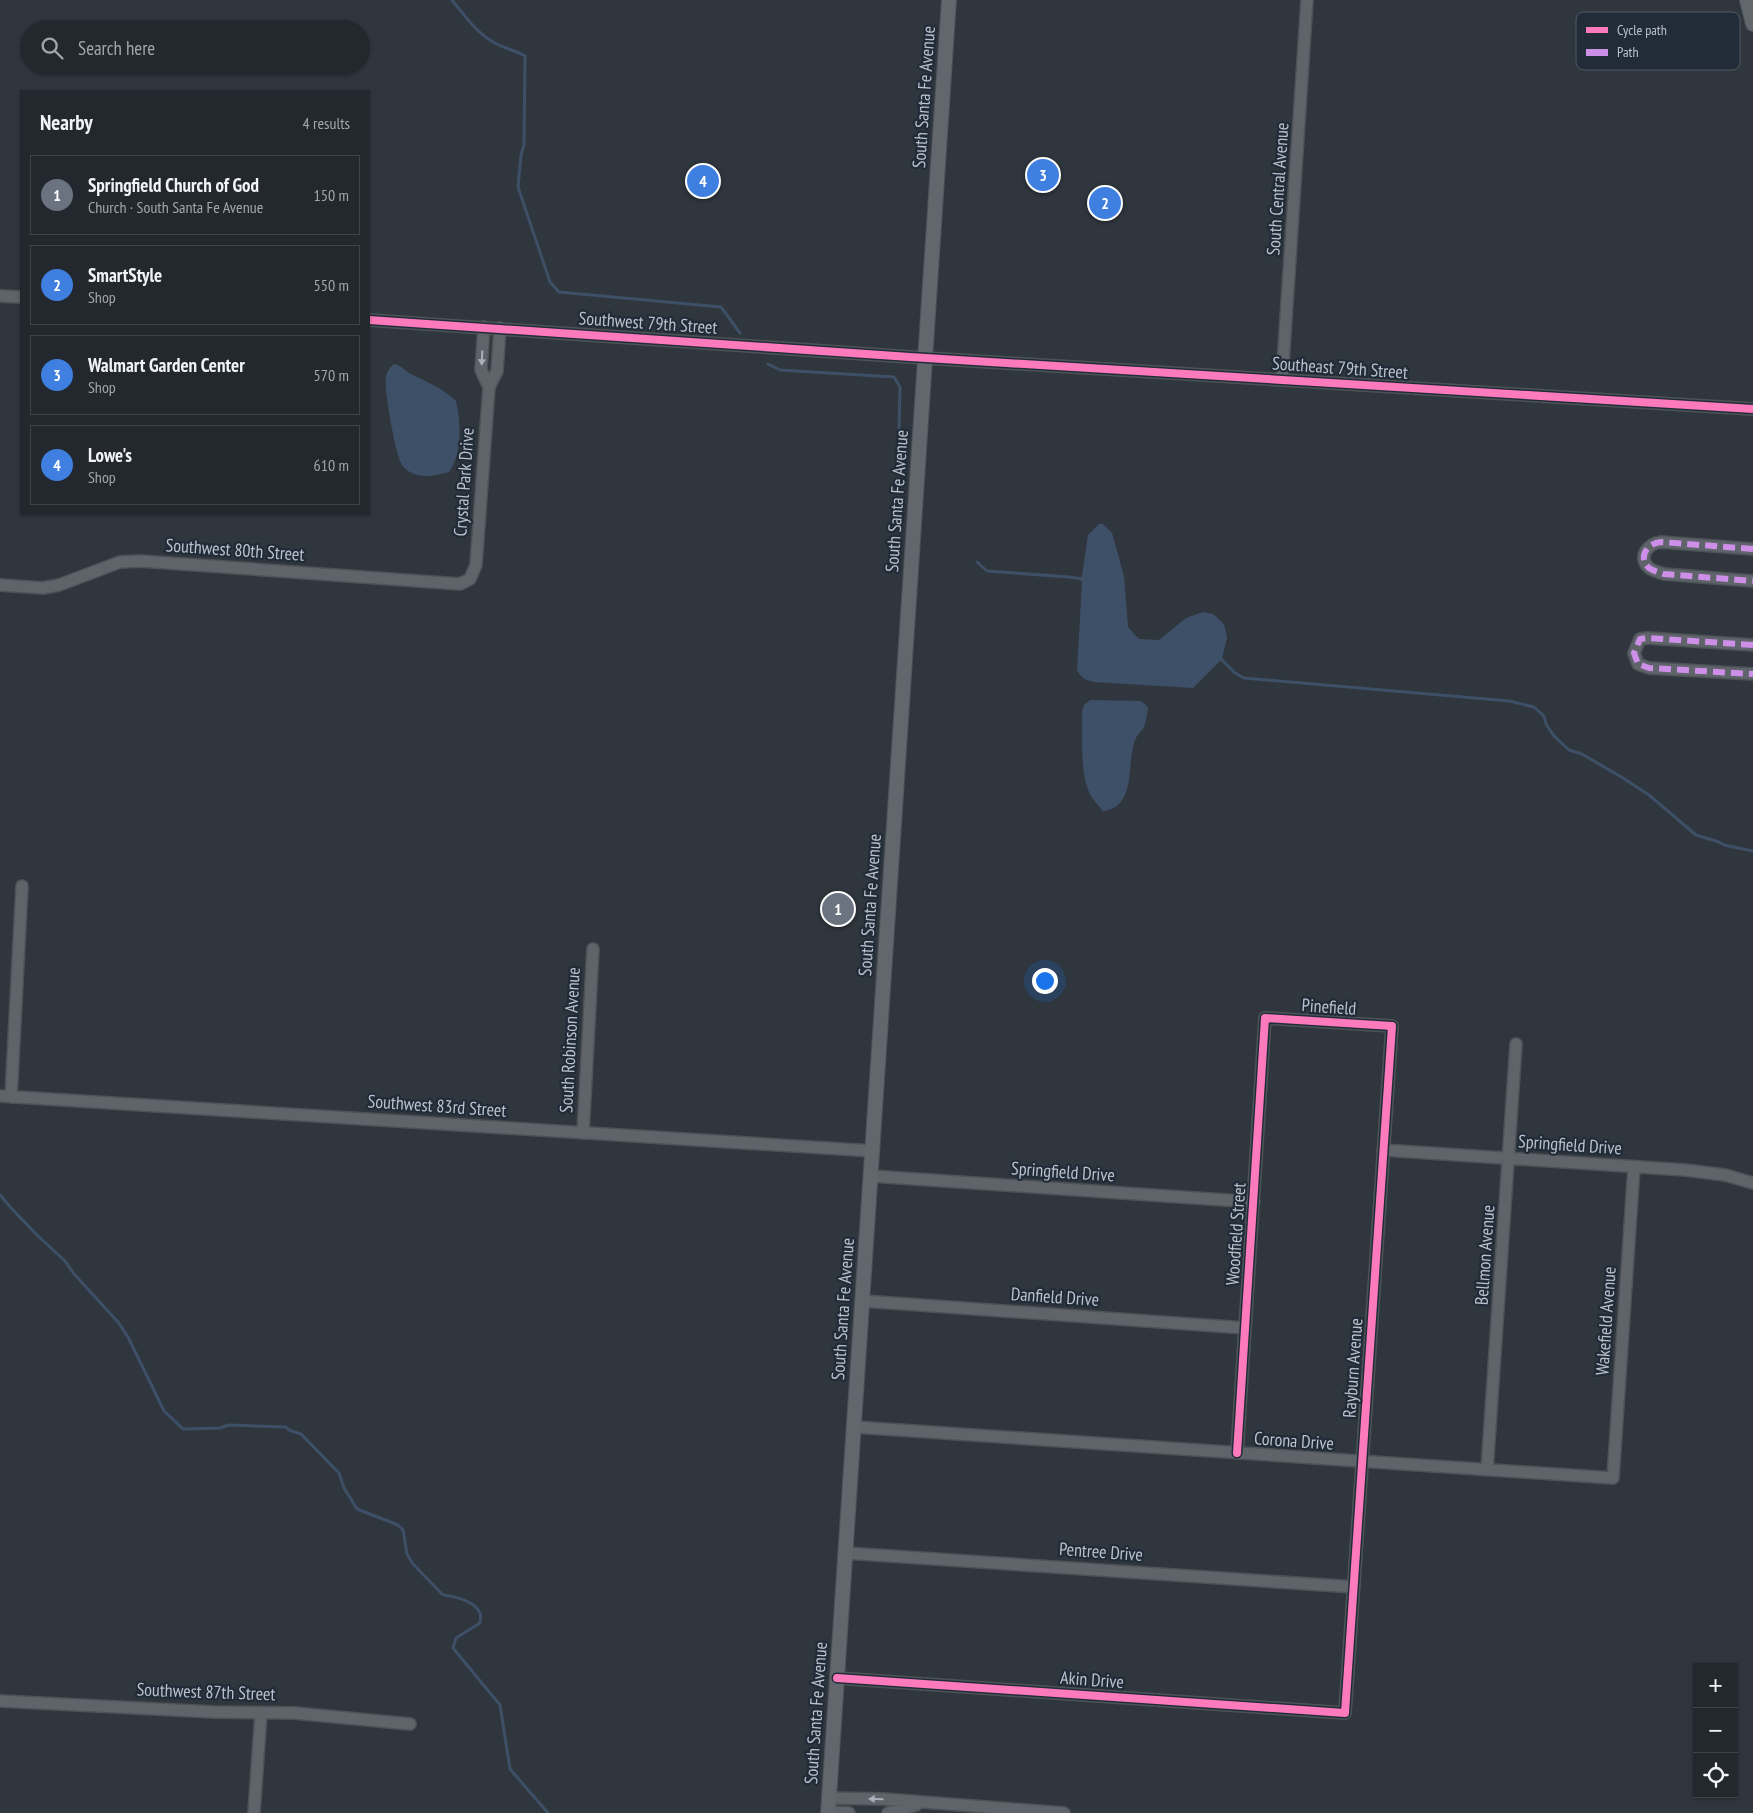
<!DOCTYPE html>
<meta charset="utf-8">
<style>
:root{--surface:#23282e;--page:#2b3036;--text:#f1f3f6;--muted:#a3a6aa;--line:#40444a;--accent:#89919a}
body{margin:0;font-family:"PT Sans Narrow",sans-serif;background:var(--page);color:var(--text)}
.controls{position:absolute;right:15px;bottom:15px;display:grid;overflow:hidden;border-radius:0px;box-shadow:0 1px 4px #0004}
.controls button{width:45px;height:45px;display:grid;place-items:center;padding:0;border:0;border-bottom:1px solid var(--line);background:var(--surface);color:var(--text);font:25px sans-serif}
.you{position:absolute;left:1044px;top:980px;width:18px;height:18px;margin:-12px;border:4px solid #fff;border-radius:50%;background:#1a73e8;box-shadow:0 0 0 8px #1a73e833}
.badge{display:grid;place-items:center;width:32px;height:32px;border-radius:50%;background:var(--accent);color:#fff;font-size:16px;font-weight:700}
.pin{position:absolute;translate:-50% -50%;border:2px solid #fff;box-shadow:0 1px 5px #0006}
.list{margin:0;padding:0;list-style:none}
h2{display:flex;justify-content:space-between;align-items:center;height:65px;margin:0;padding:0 20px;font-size:21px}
h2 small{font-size:16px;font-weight:400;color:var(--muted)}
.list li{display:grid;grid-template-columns:32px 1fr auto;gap:15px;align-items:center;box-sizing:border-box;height:80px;margin:0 10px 10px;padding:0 10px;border:1px solid var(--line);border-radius:0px}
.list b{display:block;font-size:19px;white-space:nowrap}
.list p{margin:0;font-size:16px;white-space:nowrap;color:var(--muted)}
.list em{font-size:16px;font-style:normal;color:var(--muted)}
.icon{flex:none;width:28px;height:28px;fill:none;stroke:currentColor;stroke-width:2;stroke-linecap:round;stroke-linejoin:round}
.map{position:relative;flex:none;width:1753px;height:1813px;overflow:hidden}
.search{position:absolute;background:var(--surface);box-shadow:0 1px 4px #0004;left:20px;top:20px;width:350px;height:55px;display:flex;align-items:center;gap:12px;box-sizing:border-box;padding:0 18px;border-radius:28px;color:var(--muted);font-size:19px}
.panel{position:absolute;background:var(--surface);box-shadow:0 1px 4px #0004;left:20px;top:90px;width:350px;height:425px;border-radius:0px}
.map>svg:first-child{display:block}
</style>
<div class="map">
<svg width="1753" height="1813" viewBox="0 0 1753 1813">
<rect width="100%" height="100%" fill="#2f363d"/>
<path fill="#3e5067" d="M394 364C401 365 405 371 411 374 428 382 442 388 456 401 461 421 462 455 449 472 435 476 420 479 408 471 404 468 400 463 399 458 394 443 384 391 386 377 387 371 390 367 394 364Z
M1099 524H1103L1112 533 1124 576 1128 627 1139 639 1159 640 1186 618 1203 612 1213 614 1222 622 1225 627 1227 638 1222 659 1193 688 1094 682 1084 679 1077 671 1082 582 1079 579 1082 576 1088 535Z
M1090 700 1141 701 1147 706 1148 708C1147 715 1146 722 1144 727 1141 732 1137 735 1135 740 1126 764 1137 807 1103 811 1099 806 1094 801 1091 796 1079 775 1083 736 1082 712L1084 705Z"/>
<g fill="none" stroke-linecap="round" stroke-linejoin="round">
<path stroke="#3e5067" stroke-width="3" d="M452 0C464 15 476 32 493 42 503 48 515 50 525 56L524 145 521 155 518 187 550 282 559 292 721 307 740 333
M768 364 780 370 894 377 900 387 899 428
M977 562 987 571 1069 577 1083 579
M1219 657 1235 673 1244 678 1509 701 1534 707 1544 716 1546 724 1554 736 1569 750 1582 754 1623 778 1649 795 1696 835 1719 842 1724 845 1753 851
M0 1195 11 1208 37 1235 65 1261 74 1274 118 1322 128 1337 164 1411 183 1429 220 1428 229 1425 286 1427 289 1430 301 1434 339 1473 344 1488 357 1509 398 1525 403 1530 407 1554 413 1564 443 1595C455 1596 473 1601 479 1611 482 1615 480 1619 480 1623L456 1638 453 1648 500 1705 510 1769 548 1813"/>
<g stroke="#4d5257" stroke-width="14">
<path id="minor" d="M0 296 21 297
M369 320 910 357 1753 409
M484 327 481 370 489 387
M1282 379 1307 0
M1753 549 1661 542C1648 543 1637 557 1649 568 1653 571 1659 572 1664 574L1753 581
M0 585 43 588 59 585 120 562 140 561 460 584 470 579 476 565 489 387 497 371 500 328
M1753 645 1648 638 1640 639 1634 653 1638 664 1649 668 1753 674
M0 1096 873 1151
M11 1097 22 886
M583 1133 593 949
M1383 1150 1685 1170 1725 1175 1753 1183
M871 1176 1254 1202
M863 1301 1245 1328
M854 1427 1613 1478 1634 1167
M1487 1470 1516 1044
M845 1553 1354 1587
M837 1678 1345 1713 1392 1026 1265 1018 1237 1453
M0 1701 214 1712 294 1713 410 1724
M829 1798 884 1799 1064 1813
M828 1812 849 1813
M254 1813 261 1713
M888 1813 916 1805"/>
</g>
<g stroke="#4c5259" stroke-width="16">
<path id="major" d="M1747 0 1753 24
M828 1813 949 0"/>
</g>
<use href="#minor" stroke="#5f646a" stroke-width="11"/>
<use href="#major" stroke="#61676c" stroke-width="14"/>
<path stroke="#ce8fe9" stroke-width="6" stroke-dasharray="12 6" stroke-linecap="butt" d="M1753 549 1661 542C1648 543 1637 557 1649 568 1653 571 1659 572 1664 574L1753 581
M1753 645 1648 638 1640 639 1634 653 1638 664 1649 668 1753 674"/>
<g stroke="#212c38" stroke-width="11">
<path id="cycleway" d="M369 320 910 357 1753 409
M837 1678 1345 1713 1392 1026 1265 1018 1237 1453"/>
</g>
<use href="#cycleway" stroke="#fd7abc" stroke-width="8"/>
</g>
<defs><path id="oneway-solid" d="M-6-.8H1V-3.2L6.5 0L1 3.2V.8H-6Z" transform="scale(1.25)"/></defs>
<g fill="#a8afb8">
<use href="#oneway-solid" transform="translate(482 358) rotate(93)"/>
<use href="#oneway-solid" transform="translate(876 1799) rotate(-178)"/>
</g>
<g text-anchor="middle" stroke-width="4.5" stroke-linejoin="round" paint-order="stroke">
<g font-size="18" fill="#bac2cc" stroke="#212c38">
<text transform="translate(924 97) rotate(-86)" y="6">South Santa Fe Avenue</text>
<text transform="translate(1278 189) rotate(-86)" y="6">South Central Avenue</text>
<text transform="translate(648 323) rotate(4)" y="6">Southwest 79th Street</text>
<text transform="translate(1340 368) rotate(4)" y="6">Southeast 79th Street</text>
<text transform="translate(464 482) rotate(-86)" y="6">Crystal Park Drive</text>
<text transform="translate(897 501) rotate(-86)" y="6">South Santa Fe Avenue</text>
<text transform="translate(235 550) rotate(4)" y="6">Southwest 80th Street</text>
<text transform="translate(870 905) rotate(-86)" y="6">South Santa Fe Avenue</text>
<text transform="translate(1329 1007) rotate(4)" y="6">Pinefield</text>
<text transform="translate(570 1040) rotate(-87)" y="6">South Robinson Avenue</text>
<text transform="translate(437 1106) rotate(4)" y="6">Southwest 83rd Street</text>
<text transform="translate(1570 1145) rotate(4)" y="6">Springfield Drive</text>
<text transform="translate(1063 1172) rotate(4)" y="6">Springfield Drive</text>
<text transform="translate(1236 1234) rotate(-86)" y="6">Woodfield Street</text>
<text transform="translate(1485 1255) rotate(-86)" y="6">Bellmon Avenue</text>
<text transform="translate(1055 1297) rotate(4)" y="6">Danfield Drive</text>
<text transform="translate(843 1309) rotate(-86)" y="6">South Santa Fe Avenue</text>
<text transform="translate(1606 1321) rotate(-86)" y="6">Wakefield Avenue</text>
<text transform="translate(1353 1368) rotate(-86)" y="6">Rayburn Avenue</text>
<text transform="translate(1294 1441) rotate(4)" y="6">Corona Drive</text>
<text transform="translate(1101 1552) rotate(4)" y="6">Pentree Drive</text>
<text transform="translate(1092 1680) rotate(4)" y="6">Akin Drive</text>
<text transform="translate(206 1692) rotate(2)" y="6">Southwest 87th Street</text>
<text transform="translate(816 1713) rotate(-86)" y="6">South Santa Fe Avenue</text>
</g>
</g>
<rect x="1576" y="12" width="164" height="58" rx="8" fill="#212c38" stroke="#4f5964" stroke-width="1"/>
<rect x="1586" y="27" width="22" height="6" fill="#fd7abc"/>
<rect x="1586" y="49" width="22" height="7" fill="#ce8fe9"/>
<g font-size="14" fill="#bac2cc">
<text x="1617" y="35">Cycle path</text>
<text x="1617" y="57">Path</text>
</g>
</svg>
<div class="controls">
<button>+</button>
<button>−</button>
<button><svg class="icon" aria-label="locate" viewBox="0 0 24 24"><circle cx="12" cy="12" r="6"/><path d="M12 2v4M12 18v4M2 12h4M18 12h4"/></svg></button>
</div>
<div class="you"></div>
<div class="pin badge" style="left:838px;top:909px;background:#6b7280">1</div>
<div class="pin badge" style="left:1105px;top:203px;background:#3f7fe0">2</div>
<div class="pin badge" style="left:1043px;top:175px;background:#3f7fe0">3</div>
<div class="pin badge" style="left:703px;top:181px;background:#3f7fe0">4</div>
<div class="search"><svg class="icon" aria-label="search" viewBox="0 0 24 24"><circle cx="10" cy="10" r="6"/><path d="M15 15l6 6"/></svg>Search here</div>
<section class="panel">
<h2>Nearby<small>4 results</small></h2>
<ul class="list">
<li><span class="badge" style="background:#6b7280">1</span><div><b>Springfield Church of God</b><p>Church · South Santa Fe Avenue</p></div><em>150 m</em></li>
<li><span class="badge" style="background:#3f7fe0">2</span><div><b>SmartStyle</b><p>Shop</p></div><em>550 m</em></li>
<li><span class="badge" style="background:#3f7fe0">3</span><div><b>Walmart Garden Center</b><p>Shop</p></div><em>570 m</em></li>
<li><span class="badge" style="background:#3f7fe0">4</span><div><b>Lowe's</b><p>Shop</p></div><em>610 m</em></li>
</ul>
</section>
</div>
